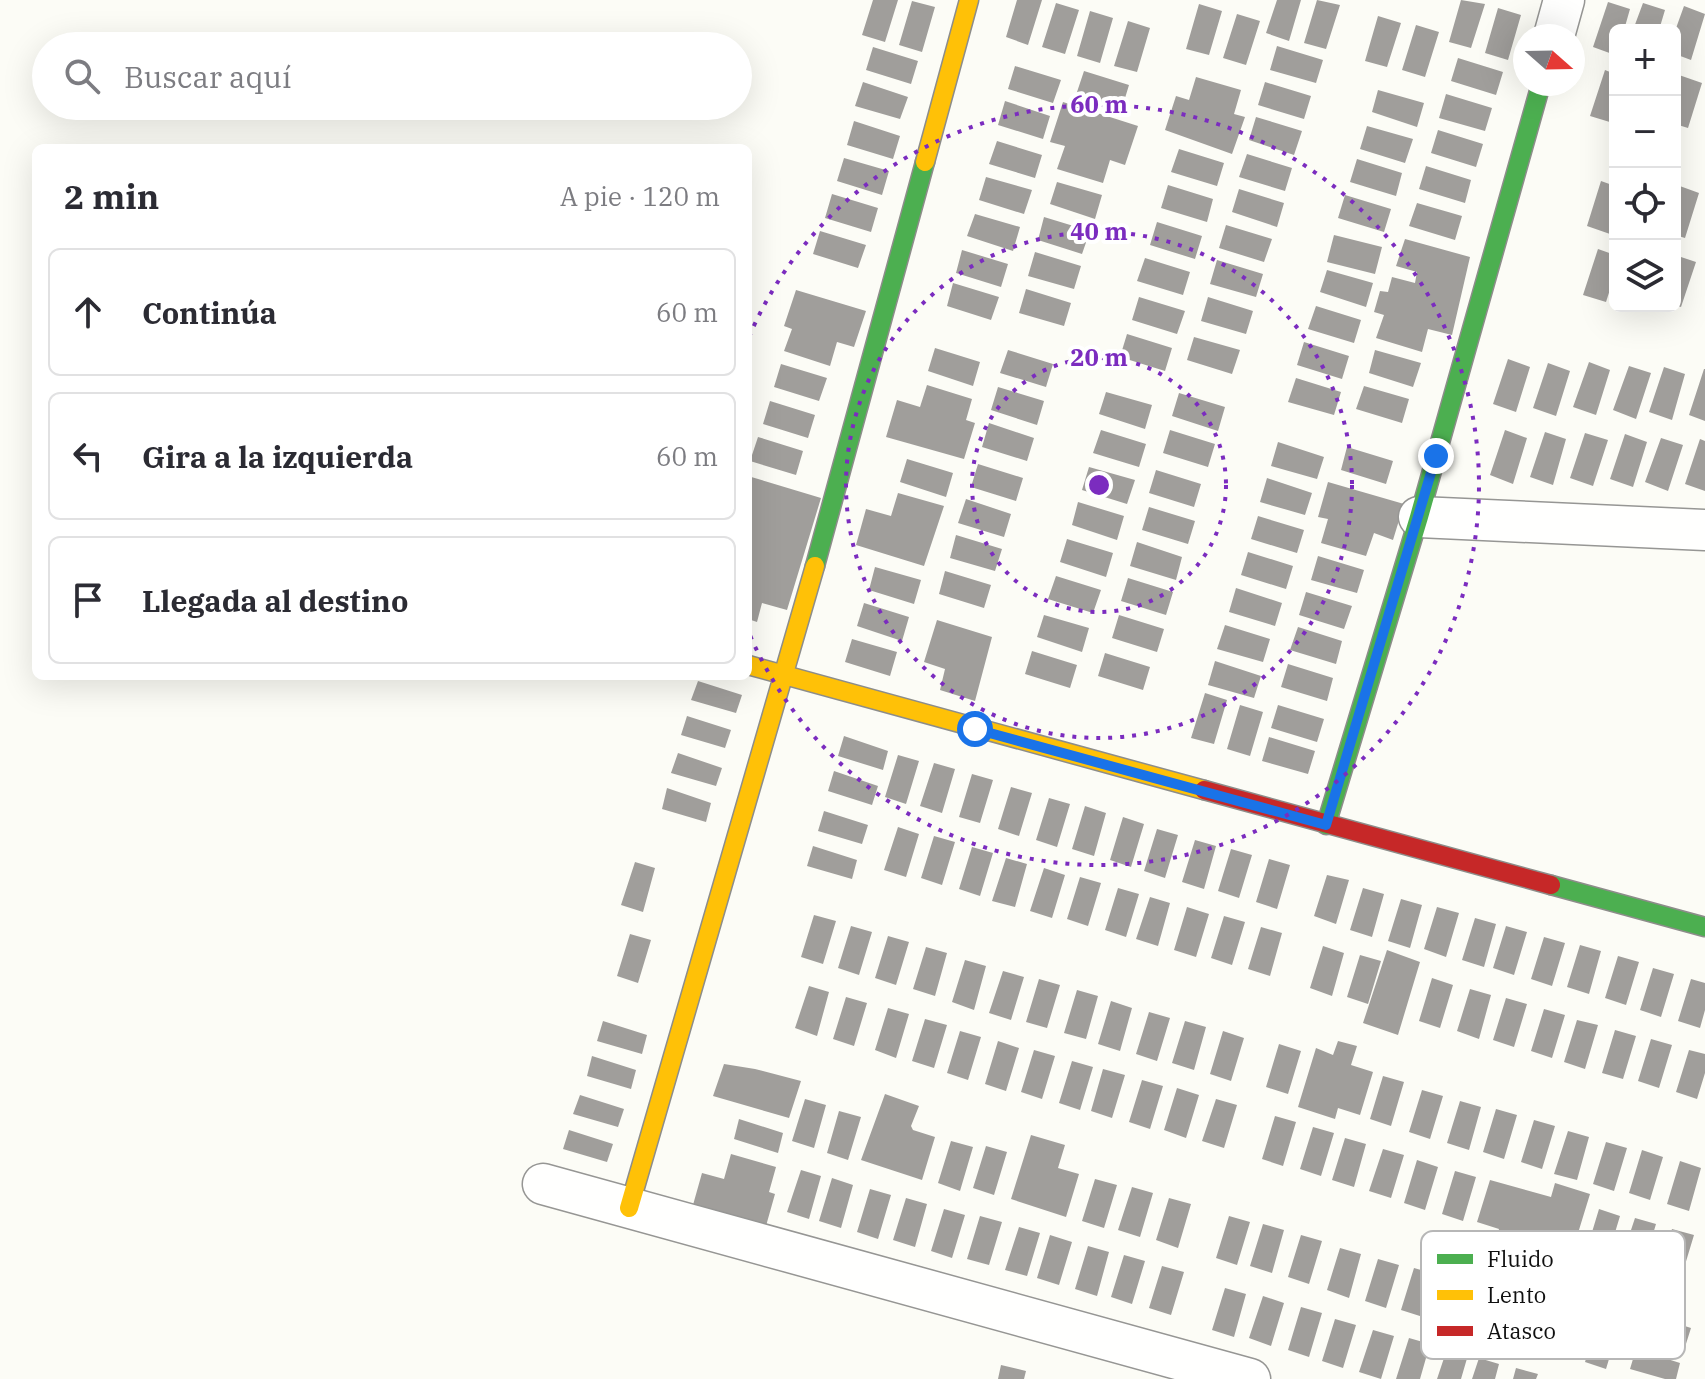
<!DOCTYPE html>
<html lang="es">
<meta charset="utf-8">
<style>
:root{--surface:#fff;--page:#f7f7f7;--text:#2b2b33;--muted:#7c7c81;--line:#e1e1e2}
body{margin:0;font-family:"IBM Plex Serif",serif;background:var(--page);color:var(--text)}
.controls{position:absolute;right:24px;top:24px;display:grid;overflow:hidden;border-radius:12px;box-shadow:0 8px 32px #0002}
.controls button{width:72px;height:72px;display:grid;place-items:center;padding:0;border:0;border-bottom:2px solid var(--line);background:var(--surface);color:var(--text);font:40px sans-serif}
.compass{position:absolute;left:1513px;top:24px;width:72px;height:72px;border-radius:50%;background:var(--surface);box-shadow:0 8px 32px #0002;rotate:110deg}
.stop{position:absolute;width:24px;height:24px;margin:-18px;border:6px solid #1a73e8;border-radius:50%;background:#fff}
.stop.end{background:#1a73e8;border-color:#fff;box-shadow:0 2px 8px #0008}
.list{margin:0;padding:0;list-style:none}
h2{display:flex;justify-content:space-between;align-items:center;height:104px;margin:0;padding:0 32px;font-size:34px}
h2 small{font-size:26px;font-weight:400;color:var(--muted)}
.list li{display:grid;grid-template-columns:52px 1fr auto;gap:24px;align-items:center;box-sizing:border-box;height:128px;margin:0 16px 16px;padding:0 16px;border:2px solid var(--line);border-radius:12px}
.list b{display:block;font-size:30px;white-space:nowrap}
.list em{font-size:26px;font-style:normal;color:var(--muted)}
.icon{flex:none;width:44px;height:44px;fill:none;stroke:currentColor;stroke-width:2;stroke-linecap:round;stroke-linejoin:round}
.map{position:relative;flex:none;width:1705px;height:1379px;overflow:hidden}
.search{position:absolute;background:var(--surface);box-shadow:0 8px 32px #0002;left:32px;top:32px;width:720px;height:88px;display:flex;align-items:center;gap:20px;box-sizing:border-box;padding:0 28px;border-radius:44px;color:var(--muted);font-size:30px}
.panel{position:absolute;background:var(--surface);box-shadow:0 8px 32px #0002;left:32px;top:144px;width:720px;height:536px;border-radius:12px}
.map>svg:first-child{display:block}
</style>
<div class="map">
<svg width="1705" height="1379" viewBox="0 0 1705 1379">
<rect width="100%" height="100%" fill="#fcfcf6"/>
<path fill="#a09e9b" d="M873 0H898L885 42 862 35Z
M1017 0H1042L1028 45 1006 37Z
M1277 0H1301L1289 41 1266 33Z
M1317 0 1340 5 1326 49 1304 43Z
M1461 0 1485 4 1471 48 1449 42Z
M912 1 935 7 922 52 899 45Z
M1608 2 1630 9 1624 30H1615V55L1593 47Z
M1056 3 1079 10 1065 54 1042 47Z
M1643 3 1665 10 1659 30H1633Z
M1199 4 1222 11 1209 55 1186 49Z
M1684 6 1705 14 1691 60 1675 54V31Z
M1498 8 1521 15 1508 60 1485 53Z
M1090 11 1113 18 1100 63 1077 56Z
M1237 14 1260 21 1246 65 1223 58Z
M1378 16 1401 23 1387 67 1365 61Z
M1128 21 1150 28 1137 72 1114 66Z
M1416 25 1439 32 1425 77 1402 70Z
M1277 46 1323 60 1316 83 1270 70Z
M873 47 918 61 911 84 866 70Z
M1458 58 1503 72 1496 95 1451 81Z
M1015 66 1061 80 1053 103 1008 89Z
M1605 70 1615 74 1613 123 1590 116Z
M1084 71 1129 85 1122 108 1076 95Z
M1679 75 1702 83 1688 128 1675 124V89Z
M1196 77 1241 90 1234 114 1245 117 1232 154 1165 130 1176 96 1189 100Z
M863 82 908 97 900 119 855 106Z
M1265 82 1311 96 1304 119 1258 105Z
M1378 90 1424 103 1417 127 1372 112Z
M1446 94 1492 108 1485 131 1439 118Z
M1005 101 1050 116 1043 139 998 125Z
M1063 102 1138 126 1125 165 1110 160 1103 183 1057 169 1065 146 1050 142Z
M1256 117 1302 131 1294 155 1249 140Z
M854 121 900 136 893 159 847 145Z
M1367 126 1413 139 1405 163 1360 149Z
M1438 130 1483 144 1476 167 1431 153Z
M997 141 1042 155 1035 178 989 164Z
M1179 149 1224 163 1217 186 1171 172Z
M1247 154 1292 168 1285 191 1239 177Z
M844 158 889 171 882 195 837 181Z
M1357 159 1402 173 1396 196 1350 182Z
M1426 166 1471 180 1465 203 1419 189Z
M986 177 1032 190 1024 214 979 200Z
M1601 181 1615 186V217L1610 234 1587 226Z
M1057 182 1102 195 1095 219 1050 204Z
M1168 185 1213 199 1207 222 1161 208Z
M1677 185 1699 193 1685 238 1675 235Z
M1239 189 1284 203 1277 227 1232 212Z
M832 194 878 208 871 232 825 218Z
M1345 195 1391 209 1384 232 1338 218Z
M1417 203 1462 216 1455 240 1409 226Z
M975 214 1020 227 1013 251 967 236Z
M1044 217 1090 231 1082 254 1038 240Z
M1157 222 1202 236 1195 259 1150 245Z
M1226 225 1272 239 1264 262 1219 248Z
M820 231 866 245 858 268 813 254Z
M1334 235 1382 247 1375 274 1327 262Z
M1405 239 1470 257 1452 335 1428 329 1422 352 1376 338 1384 315 1374 312 1380 291 1388 292 1392 277 1415 283 1417 272 1396 266Z
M1598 249 1615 255V274L1606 302 1583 295Z
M962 250 1008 264 1001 287 956 273Z
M1035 252 1081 266 1074 289 1028 276Z
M1675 255 1696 262 1681 307 1675 305Z
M1145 258 1190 272 1183 295 1137 281Z
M1217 260 1263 274 1256 297 1210 284Z
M1327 270 1373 283 1366 307 1320 292Z
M953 283 999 297 991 320 947 306Z
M1026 289 1071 303 1064 326 1019 313Z
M796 290 866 311 854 347 837 342 830 366 784 351 792 329 784 326Z
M1139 297 1185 311 1177 334 1132 320Z
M1208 297 1253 311 1246 334 1201 321Z
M1316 306 1361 320 1354 343 1308 329Z
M1127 334 1172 348 1165 371 1120 357Z
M1194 337 1240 350 1232 374 1187 360Z
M1304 342 1349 356 1342 379 1297 365Z
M935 348 980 362 973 386 928 371Z
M1008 350 1053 364 1046 387 1000 373Z
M1375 350 1421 363 1413 387 1369 373Z
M1508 359 1530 367 1516 412 1493 404Z
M1589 362 1610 370 1596 415 1573 407Z
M1548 363 1570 371 1556 416 1533 408Z
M781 364 827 378 819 401 774 387Z
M1629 366 1651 373 1636 419 1613 410Z
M1664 367 1685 374 1672 420 1649 412Z
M1704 369H1705V421L1689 415Z
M1296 378 1341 392 1334 415 1288 402Z
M927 385 972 399 966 420 975 423 964 459 886 437 897 400 920 407Z
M1364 386 1409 399 1402 423 1356 409Z
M998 387 1044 401 1037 425 991 410Z
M1106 392 1152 405 1145 429 1099 414Z
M1179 393 1225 407 1218 431 1172 416Z
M770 401 815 415 808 438 763 424Z
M989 423 1034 438 1027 461 982 447Z
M1101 430 1146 444 1139 467 1093 453Z
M1170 430 1215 444 1208 467 1163 453Z
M1505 430 1527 438 1513 484 1490 475Z
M1545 432 1566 439 1553 485 1530 477Z
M1585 433 1608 440 1593 486 1570 478Z
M1625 434 1647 442 1633 487 1610 479Z
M758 437 803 451 796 475 750 461Z
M1661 438 1683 445 1668 491 1645 482Z
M1700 439 1705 441V491L1685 484Z
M1278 442 1324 457 1317 479 1271 466Z
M1347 447 1393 461 1386 484 1341 470Z
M907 459 953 473 946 497 900 482Z
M978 464 1023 478 1016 501 971 487Z
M1089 467 1135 480 1127 504 1082 490Z
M1156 470 1201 484 1194 507 1149 493Z
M748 476 821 498 787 610 762 603 757 622 748 619Z
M1267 478 1312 493 1305 515 1260 502Z
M1328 482 1404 504 1393 540 1374 533 1366 556 1321 543 1328 519 1318 517Z
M898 493 944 506 924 566 856 545 866 509 891 516Z
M966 499 1011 514 1004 537 958 523Z
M1078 502 1124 516 1117 540 1072 525Z
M1149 507 1195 521 1188 544 1142 530Z
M1258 516 1304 530 1297 553 1251 539Z
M956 535 1002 549 995 571 950 558Z
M1067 539 1113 553 1106 577 1060 562Z
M1137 542 1182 557 1176 580 1130 566Z
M1248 552 1293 566 1286 589 1241 575Z
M1318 556 1364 570 1357 593 1311 580Z
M875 567 921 580 914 604 869 590Z
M945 571 991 585 984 608 939 594Z
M1056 576 1101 590 1093 613 1048 599Z
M1128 578 1173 592 1166 615 1121 601Z
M1236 588 1282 603 1275 626 1229 612Z
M1306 592 1352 606 1344 629 1299 615Z
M864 603 909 617 902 641 857 626Z
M1044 615 1089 628 1082 652 1037 637Z
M1119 615 1164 629 1157 652 1112 638Z
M937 620 992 637 975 701 940 690 945 669 924 662Z
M1225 625 1270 639 1263 662 1217 649Z
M1298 627 1342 641 1336 664 1290 650Z
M852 639 897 652 890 676 845 662Z
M1032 651 1077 665 1070 688 1025 674Z
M1105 653 1150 667 1143 690 1098 676Z
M1215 661 1261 676 1254 698 1208 685Z
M1288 664 1333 678 1327 701 1281 687Z
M698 681 742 695 736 713 691 700Z
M1205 693 1227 700 1214 744 1191 738Z
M1240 705 1263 712 1250 756 1227 749Z
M1278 705 1324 719 1317 742 1271 728Z
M687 716 731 730 725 748 681 735Z
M844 736 888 751 883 770 838 756Z
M1269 737 1315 751 1308 774 1262 761Z
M678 753 722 768 716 786 671 773Z
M898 755 919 761 906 804 885 797Z
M934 763 955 769 942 813 920 806Z
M834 771 878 786 872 805 828 791Z
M972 774 993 780 980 823 959 817Z
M1011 787 1032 793 1019 836 998 829Z
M667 788 711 803 706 822 662 809Z
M1049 798 1070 804 1057 847 1036 840Z
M1085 806 1106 813 1094 856 1072 849Z
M824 811 868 825 862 844 818 831Z
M1123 817 1144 824 1131 867 1110 860Z
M898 827 919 834 906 877 884 870Z
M1157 829 1178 835 1165 878 1144 871Z
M934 836 955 842 942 885 921 878Z
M1195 840 1216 846 1204 889 1182 882Z
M813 846 857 860 852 879 807 866Z
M972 847 993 853 980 896 959 889Z
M1231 849 1252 855 1239 898 1218 891Z
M1006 858 1027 864 1015 907 992 901Z
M1269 859 1290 865 1277 909 1256 902Z
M635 862 655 868 643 912 621 905Z
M1044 868 1065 875 1052 918 1030 911Z
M1327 875 1349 880 1336 924 1314 916Z
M1080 877 1101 883 1088 926 1067 919Z
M1118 888 1139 894 1126 937 1105 930Z
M1363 888 1384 894 1372 937 1350 930Z
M1150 897 1170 903 1158 946 1136 939Z
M1401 899 1422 905 1410 948 1388 941Z
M1187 907 1209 914 1196 957 1174 950Z
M1437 907 1459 913 1446 957 1424 949Z
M814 915 836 921 823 964 801 957Z
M1224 916 1245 922 1232 965 1211 958Z
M1475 918 1496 924 1484 967 1462 960Z
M851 926 872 932 859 975 838 968Z
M1506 926 1527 932 1514 975 1493 968Z
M1261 927 1282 933 1270 976 1248 969Z
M630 934 651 940 638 983 617 976Z
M888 936 909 942 896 985 875 978Z
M1544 937 1565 943 1552 986 1531 979Z
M1580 945 1601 951 1589 994 1567 987Z
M1323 946 1344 953 1332 996 1310 988Z
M926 947 947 953 935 996 913 989Z
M1387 950 1420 962 1398 1035 1363 1023Z
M1360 955 1381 961 1368 1004 1347 997Z
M1618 956 1639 962 1626 1005 1605 998Z
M965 960 986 966 974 1010 952 1002Z
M1653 968 1674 974 1661 1017 1640 1010Z
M1003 971 1024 977 1011 1020 989 1013Z
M1432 978 1453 985 1440 1028 1419 1021Z
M1039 979 1060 985 1047 1028 1026 1022Z
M1691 979 1705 983V1010L1700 1028 1678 1021Z
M809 986 829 992 817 1036 795 1028Z
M1470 989 1491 995 1479 1039 1457 1031Z
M1077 990 1098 996 1086 1039 1064 1033Z
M846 997 867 1003 854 1046 833 1039Z
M1506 998 1527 1004 1514 1047 1493 1040Z
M1111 1001 1132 1008 1120 1051 1098 1044Z
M888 1008 909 1014 896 1058 875 1050Z
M1544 1009 1565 1015 1552 1058 1531 1051Z
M1149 1012 1170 1018 1157 1061 1136 1054Z
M925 1019 947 1025 934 1068 912 1061Z
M1577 1020 1598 1025 1585 1069 1564 1062Z
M603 1021 647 1035 642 1054 597 1041Z
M1185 1021 1206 1027 1194 1070 1172 1063Z
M1615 1030 1636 1036 1623 1079 1602 1073Z
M960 1031 981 1037 968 1080 947 1073Z
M1223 1031 1244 1038 1231 1081 1210 1074Z
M1651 1039 1672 1045 1659 1088 1638 1081Z
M998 1041 1019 1048 1006 1091 985 1084Z
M1338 1041 1357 1046 1351 1065 1373 1072 1360 1115 1338 1108 1335 1119 1298 1107 1316 1048 1333 1055Z
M1279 1044 1301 1051 1288 1094 1266 1087Z
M1034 1050 1055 1056 1042 1099 1021 1092Z
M1689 1050 1705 1054V1073L1697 1099 1676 1092Z
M592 1056 636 1070 631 1089 587 1076Z
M1072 1061 1093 1067 1080 1110 1059 1103Z
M724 1064 755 1069 801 1081 789 1118 713 1096Z
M1103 1069 1125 1075 1112 1118 1091 1111Z
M1383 1076 1404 1082 1391 1126 1370 1119Z
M1142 1080 1163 1086 1150 1129 1129 1122Z
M1177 1088 1199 1095 1186 1138 1164 1130Z
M1422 1090 1443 1096 1430 1139 1409 1132Z
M885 1094 919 1106 911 1126 913 1130 935 1137 922 1180 861 1160Z
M580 1095 624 1109 618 1127 573 1114Z
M805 1099 826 1105 814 1148 792 1141Z
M1216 1099 1237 1105 1224 1148 1202 1141Z
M1460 1101 1481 1107 1469 1150 1447 1143Z
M1496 1109 1517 1115 1504 1159 1483 1152Z
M839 1111 861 1117 848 1160 827 1153Z
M1275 1116 1296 1122 1283 1166 1262 1159Z
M739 1119 783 1133 778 1153 734 1139Z
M1534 1120 1555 1126 1542 1169 1521 1162Z
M1313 1127 1334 1133 1321 1176 1300 1169Z
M569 1130 613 1144 607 1162 563 1149Z
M1568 1131 1589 1137 1577 1180 1554 1174Z
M1031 1135 1065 1145 1058 1168 1079 1174 1066 1217 1011 1199Z
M1345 1138 1366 1144 1354 1187 1332 1180Z
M951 1141 973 1147 960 1191 938 1183Z
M1606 1142 1627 1148 1614 1191 1593 1184Z
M986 1146 1007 1152 994 1195 973 1188Z
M1383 1149 1404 1155 1391 1198 1369 1191Z
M1642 1150 1663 1157 1650 1200 1629 1193Z
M731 1154 776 1167 769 1192 775 1194 764 1233 691 1212 702 1173 724 1179Z
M1417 1160 1438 1167 1425 1210 1404 1203Z
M1680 1161 1701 1168 1689 1211 1667 1204Z
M801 1170 821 1176 809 1219 787 1212Z
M1455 1171 1476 1177 1463 1221 1442 1214Z
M832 1178 853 1185 841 1228 819 1221Z
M1095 1179 1117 1185 1104 1228 1082 1221Z
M1490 1180 1551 1197 1555 1183 1590 1194 1567 1269 1532 1259 1538 1240 1518 1234 1515 1247 1496 1240 1499 1229 1477 1222Z
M1132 1187 1153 1193 1140 1237 1118 1230Z
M870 1189 891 1195 878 1239 857 1232Z
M906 1198 927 1204 915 1247 893 1240Z
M1169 1198 1191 1204 1178 1248 1156 1240Z
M944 1209 965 1215 952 1258 931 1251Z
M1599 1209 1620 1216 1607 1259 1586 1252Z
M980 1216 1002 1222 989 1265 967 1259Z
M1229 1216 1250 1222 1237 1265 1216 1258Z
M1635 1218 1656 1224 1643 1267 1621 1260Z
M1263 1224 1284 1230 1272 1273 1250 1266Z
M1019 1227 1040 1233 1027 1276 1005 1270Z
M1672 1229 1694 1235 1681 1278 1659 1271Z
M1050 1235 1072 1242 1059 1285 1037 1278Z
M1301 1235 1322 1241 1309 1284 1288 1277Z
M1088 1246 1109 1252 1097 1296 1075 1289Z
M1340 1248 1361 1254 1349 1298 1327 1290Z
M1124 1255 1145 1261 1132 1304 1111 1297Z
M1378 1259 1399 1265 1386 1308 1365 1301Z
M1162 1266 1184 1272 1171 1315 1149 1308Z
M1414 1268 1435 1274 1423 1317 1401 1310Z
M1225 1288 1246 1294 1234 1337 1212 1330Z
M1263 1296 1284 1303 1271 1346 1249 1338Z
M1301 1307 1322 1313 1309 1357 1288 1350Z
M1647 1314 1691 1328 1685 1347 1641 1334Z
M1335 1319 1356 1325 1343 1368 1322 1361Z
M1598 1320 1619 1326 1606 1369 1585 1362Z
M1373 1330 1394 1336 1381 1379 1359 1372Z
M1409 1338 1430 1344 1420 1379H1396Z
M1447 1349 1468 1355 1461 1379H1437Z
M1636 1349 1680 1363 1676 1379H1665L1630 1369Z
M1479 1358 1499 1364 1495 1379H1472Z
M1001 1365 1026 1371 1024 1379H998Z
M1516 1368 1538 1374 1536 1379H1513Z"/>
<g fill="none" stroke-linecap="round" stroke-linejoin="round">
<g stroke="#969694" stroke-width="43">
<path id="street" d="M1554 36 1564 0
M1419 517 1705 530
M543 1184 1250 1379"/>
</g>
<g stroke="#8d8d8a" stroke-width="21">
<path id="fast" d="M815 566 925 162
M1326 825 1419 517 1541 84
M1551 885 1705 927"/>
</g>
<g stroke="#8d8d8a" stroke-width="21">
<path id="slow" d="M925 162 969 0
M748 665 1204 790
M629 1208 815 566"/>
</g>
<g stroke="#8d8d8a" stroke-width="21">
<path id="jam" d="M1204 790 1551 885"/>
</g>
<use href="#street" stroke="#fffffe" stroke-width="40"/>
<use href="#fast" stroke="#4caf50" stroke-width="18"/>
<use href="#slow" stroke="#ffc107" stroke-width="18"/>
<use href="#jam" stroke="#c62828" stroke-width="18"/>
</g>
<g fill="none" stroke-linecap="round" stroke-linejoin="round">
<path stroke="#1a73e8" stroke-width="10" d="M975 729 1326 825 1436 456"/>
</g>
<g fill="none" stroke="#7b2cbf" stroke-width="4" stroke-dasharray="4 8">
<circle cx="1099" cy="485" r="127"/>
<circle cx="1099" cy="485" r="253"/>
<path d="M749 337A380 380 0 1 1 749 633"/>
</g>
<rect x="1421" y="1231" width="264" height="128" rx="12" fill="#fff" stroke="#b7b7b7" stroke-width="2"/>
<rect x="1437" y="1254" width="36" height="10" fill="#4caf50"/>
<rect x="1437" y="1290" width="36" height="10" fill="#ffc107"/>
<rect x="1437" y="1326" width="36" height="10" fill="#c62828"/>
<g font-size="22" fill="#101010">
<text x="1487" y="1267">Fluido</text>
<text x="1487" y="1303">Lento</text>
<text x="1487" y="1339">Atasco</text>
</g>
<circle cx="1099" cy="485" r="12" fill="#7b2cbf" stroke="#fff" stroke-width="4"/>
<g font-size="24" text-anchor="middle" font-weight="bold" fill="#7b2cbf" stroke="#fff" stroke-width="8" stroke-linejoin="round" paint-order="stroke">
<text x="1099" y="113">60 m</text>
<text x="1099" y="240">40 m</text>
<text x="1099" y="366">20 m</text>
</g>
</svg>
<div class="controls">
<button>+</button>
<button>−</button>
<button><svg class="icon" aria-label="locate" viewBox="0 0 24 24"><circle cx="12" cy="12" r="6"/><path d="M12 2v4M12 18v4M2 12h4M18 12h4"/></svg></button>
<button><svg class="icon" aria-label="layers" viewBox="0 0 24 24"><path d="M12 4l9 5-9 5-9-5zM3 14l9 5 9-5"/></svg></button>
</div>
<svg class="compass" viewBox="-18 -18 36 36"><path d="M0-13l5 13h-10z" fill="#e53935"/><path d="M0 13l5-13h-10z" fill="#7c7c81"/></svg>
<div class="stop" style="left:975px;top:729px"></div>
<div class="stop end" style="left:1436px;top:456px"></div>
<div class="search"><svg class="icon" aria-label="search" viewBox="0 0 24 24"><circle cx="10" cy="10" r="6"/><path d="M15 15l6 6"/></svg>Buscar aquí</div>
<section class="panel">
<h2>2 min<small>A pie · 120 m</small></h2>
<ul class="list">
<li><svg class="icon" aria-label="ahead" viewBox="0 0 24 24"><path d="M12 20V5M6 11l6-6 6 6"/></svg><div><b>Continúa</b></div><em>60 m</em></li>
<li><svg class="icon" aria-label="left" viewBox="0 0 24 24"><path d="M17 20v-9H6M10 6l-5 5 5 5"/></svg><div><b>Gira a la izquierda</b></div><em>60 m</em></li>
<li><svg class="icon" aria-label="arrive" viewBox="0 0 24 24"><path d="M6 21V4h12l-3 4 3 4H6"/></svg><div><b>Llegada al destino</b></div></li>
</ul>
</section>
</div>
